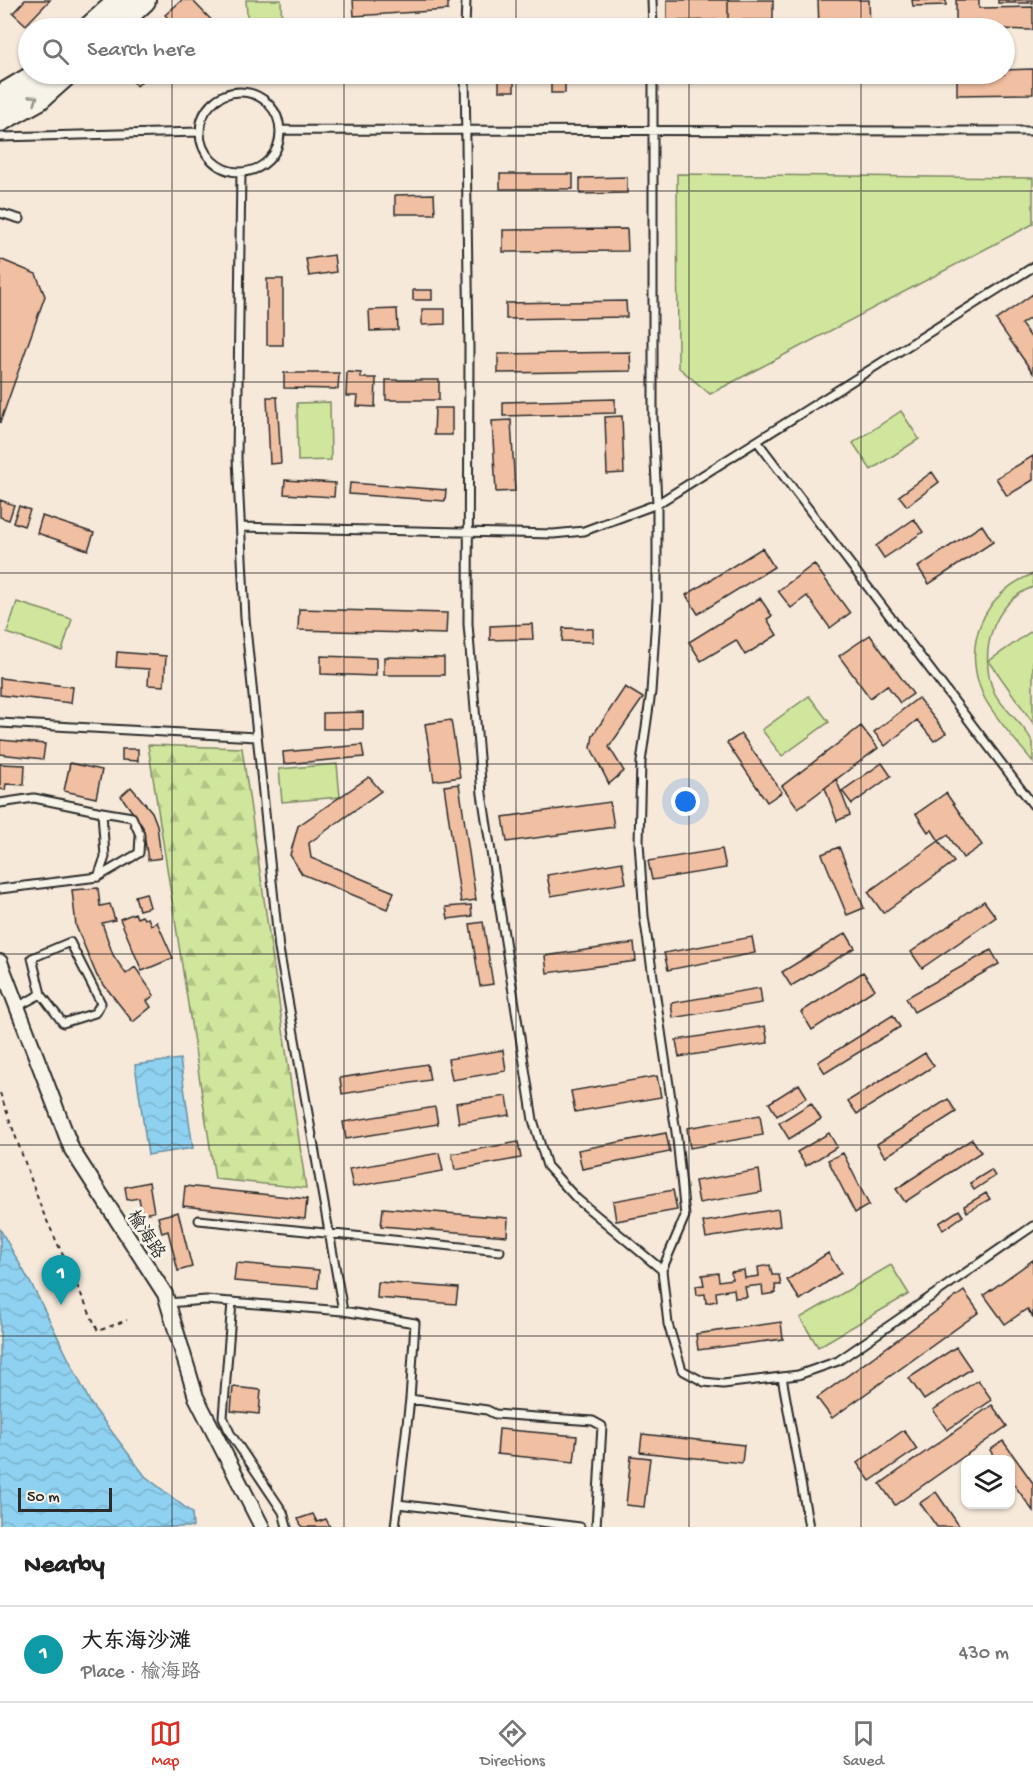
<!DOCTYPE html>
<meta charset="utf-8">
<style>
:root{--surface:#fff;--page:#f2f2f2;--text:#222;--muted:#767676;--line:#e0e0e0;--accent:#d93025}
body{margin:0;font-family:"Gochi Hand","LXGW WenKai TC",sans-serif;background:var(--page);color:var(--text)}
.controls{position:absolute;right:18px;bottom:18px;display:grid;overflow:hidden;border-radius:12px;box-shadow:0 2px 4px #0004}
.controls button{width:54px;height:54px;display:grid;place-items:center;padding:0;border:0;border-bottom:2px solid var(--line);background:var(--surface);color:var(--text);font:30px sans-serif}
.scale{position:absolute;left:18px;bottom:15px;width:94px;box-sizing:border-box;padding-left:6px;border:3px solid #2b2b2b;border-top:0;font-size:16px;line-height:21px;white-space:nowrap;color:#2b2b2b;-webkit-text-stroke:4px #f7f3e8;paint-order:stroke}
.you{position:absolute;left:686px;top:802px;width:21px;height:21px;margin:-15px;border:4px solid #fff;border-radius:50%;background:#1a73e8;box-shadow:0 0 0 9px #1a73e833}
.badge{display:grid;place-items:center;width:39px;height:39px;border-radius:50%;background:var(--accent);color:#fff;font-size:20px;font-weight:700}
.pin{position:absolute;translate:-50% -50px;filter:drop-shadow(0 2px 3px #0008)}
.pin::after{content:'';position:absolute;top:32px;width:21px;height:18px;background:inherit;clip-path:polygon(0 0,100% 0,50% 100%)}
.list{margin:0;padding:0;list-style:none}
h2{display:flex;justify-content:space-between;align-items:center;height:78px;margin:0;padding:0 24px;font-size:26px}
h2 small{font-size:20px;font-weight:400;color:var(--muted)}
.list li{display:grid;grid-template-columns:39px 1fr auto;gap:18px;align-items:center;box-sizing:border-box;height:96px;padding:0 24px;border-top:2px solid var(--line)}
.list b{display:block;font-size:22px;white-space:nowrap}
.list p{margin:0;font-size:20px;white-space:nowrap;color:var(--muted)}
.list em{font-size:20px;font-style:normal;color:var(--muted)}
.icon{flex:none;width:33px;height:33px;fill:none;stroke:currentColor;stroke-width:2;stroke-linecap:round;stroke-linejoin:round}
.map{position:relative;flex:none;width:1033px;height:1527px;overflow:hidden}
.search{position:absolute;background:var(--surface);box-shadow:0 2px 4px #0004;left:18px;right:18px;top:18px;height:66px;display:flex;align-items:center;gap:15px;box-sizing:border-box;padding:0 21px;border-radius:33px;color:var(--muted);font-size:22px}
.sheet{height:174px;background:var(--surface)}
nav{display:flex;justify-content:space-around;align-items:center;box-sizing:border-box;height:84px;border-top:2px solid var(--line);background:var(--surface);font-size:16px;color:var(--muted)}
nav a{display:grid;justify-items:center;gap:3px}
nav .on{color:var(--accent)}
.map>svg:first-child{display:block}
</style>
<div class="map">
<svg width="1033" height="1527" viewBox="0 0 1033 1527">
<defs>
<pattern id="forest-firs" width="22" height="20" patternUnits="userSpaceOnUse" patternTransform="scale(1.5)"><rect width="22" height="20" fill="#cfe69c"/><path d="M5 1l3.5 6h-7zM16 11l3.5 6h-7z" fill="#b2c587"/></pattern>
<pattern id="water-waves" width="16" height="10" patternUnits="userSpaceOnUse" patternTransform="scale(1.5)"><rect width="16" height="10" fill="#8fd1f0"/><path d="M0 5q4-4 8 0t8 0" fill="none" stroke="#7cb4ce"/></pattern>
</defs>
<rect width="100%" height="100%" fill="#f6e9da"/>
<filter id="ink" filterUnits="userSpaceOnUse"><feTurbulence type="fractalNoise" baseFrequency=".0167" numOctaves="2"/><feDisplacementMap in="SourceGraphic" scale="12" xChannelSelector="R" yChannelSelector="G"/><feConvolveMatrix kernelMatrix="1 2 1 2 8 2 1 2 1" color-interpolation-filters="sRGB"/></filter>
<g filter="url(#ink)">
<path fill="#cfe69c" stroke="#7d8864" stroke-width="1.5" d="M246 0H281L282 28H248Z
M677 174 1033 178V224L710 394 678 367Z
M330 402 331 460 298 461 297 403Z
M901 411 919 439 871 470 853 443Z
M1033 574V587C992 602 978 654 994 692 1002 709 1027 726 1033 744 1033 749 1033 757 1033 762 1019 744 992 715 983 695 961 646 983 593 1033 574Z
M17 602 72 619 62 651 7 633Z
M1033 630V723L989 661Z
M809 696 829 722 782 756 762 730Z
M337 764 340 797 282 802 279 769Z
M891 1265 909 1294 818 1347 800 1318Z"/>
<path fill="url(#forest-firs)" stroke="#7d8864" stroke-width="1.5" d="M148 745 242 748 306 1188 215 1179Z"/>
<path fill="url(#water-waves)" stroke="#678fa1" stroke-width="1.5" d="M180 1059 193 1148 148 1155 135 1065Z
M0 1229 35 1291 91 1404 145 1476 192 1513 193 1527H0Z"/>
<path fill="#f1bfa2" stroke="#2b2b2b" stroke-width="1.5" d="M25 0H50L26 25 13 13Z
M182 0H192L219 28H171L175 25 165 15Z
M353 0H448V10L354 16Z
M667 0H728V20L667 21Z
M728 0H773V20H728Z
M818 0H869L870 27 819 28Z
M912 0H946V5L913 6Z
M956 0H979V8L1033 7V30L956 28Z
M998 0H1033V3H998Z
M1033 69V94L957 95V74H1004V70Z
M126 74H149L137 86Z
M490 74H523V79H514V91H499V80H490Z
M541 74H574V81H565V93H551V81H541Z
M500 174H573V189H500Z
M627 177V193L580 194V178Z
M434 194 435 214H395V195Z
M627 229 628 251 503 252V230Z
M334 255 336 272 309 276 306 259Z
M0 259 36 274 45 296 0 423Z
M267 279H283V345H267Z
M413 290H432V300H413Z
M1033 294V316L1021 324 1033 340V373L996 320Z
M626 301 627 317 506 319V303Z
M397 309 398 330 370 331 369 310Z
M422 309H445V324L422 325Z
M630 352 631 371 498 373V354Z
M347 372 361 373V378H376L375 407 357 406 358 396H346Z
M284 373H339L338 389 284 388Z
M386 380H439V400H386Z
M267 397H277L281 463 270 464Z
M615 399V413L503 416V402Z
M435 408H452V435H434Z
M622 416 624 473 607 474 605 417Z
M511 420 515 491 496 492 492 421Z
M1033 456V480L1007 496 996 478Z
M932 472 939 482 907 506 899 496Z
M285 480 335 483 334 497 284 494Z
M350 483 446 490 445 501 349 494Z
M0 500 14 505 9 520 0 517Z
M19 506 30 510 24 526 13 522Z
M42 516 94 533 88 550 37 533Z
M914 519 923 532 884 558 876 546Z
M982 525 993 542 929 584 918 567Z
M762 548 774 567 698 614 686 595Z
M814 564 850 613 830 628 807 596 791 608 778 591Z
M760 598 772 616 767 619 777 635 745 655 736 640 701 661 689 642Z
M299 609 447 613 446 634 298 630Z
M532 624 533 639 490 640V626Z
M563 628 593 629V642L562 641Z
M870 635 913 694 900 703 887 685 870 698 839 656Z
M117 652 166 656 164 686 148 685 149 669 116 667Z
M321 656 376 658V676L321 674Z
M384 657 444 658V675H384Z
M0 678 73 687 71 703 0 695Z
M625 687 643 698 609 747 624 771 609 784 591 748 593 735Z
M918 698 946 733 934 741 917 720 885 746 874 732Z
M363 712V729H323V713Z
M451 720 460 777 434 781 425 724Z
M861 726 878 748 798 808 782 786Z
M741 734 782 792 767 802 727 743Z
M0 740 45 744 43 759 0 754Z
M362 745 364 757 284 764 283 752Z
M122 749H138V761L122 760Z
M70 763 102 770 96 798 64 791Z
M882 763 891 776 852 804 842 791Z
M0 764 25 765 24 785 6 784 5 790 0 789Z
M369 777 381 791 309 843 311 858 394 892 387 909 302 874 290 855 298 826Z
M836 779 850 815 837 821 825 788Z
M459 784 476 900 461 902 444 786Z
M131 787 152 812 157 825 161 858 148 860 143 827 121 796Z
M946 793 982 845 963 858 948 835 939 841 932 830 928 832 916 814Z
M610 802 614 827 507 842 503 817Z
M939 841 954 862 883 913 868 892Z
M839 847 864 908 847 915 822 854Z
M722 849 726 868 652 880 648 861Z
M622 862 626 883 551 896 547 875Z
M98 888 100 906 110 904 115 920 102 923 113 955 126 974 135 967 154 995 147 1001 151 1007 133 1022 97 976 76 926 72 890Z
M146 893 150 907 139 910 135 896Z
M984 901 996 917 922 968 911 952Z
M471 905 472 916 448 919 446 907Z
M135 913 137 918 142 916 144 919 148 918 151 925 157 922 173 958 142 971 120 919Z
M483 922 493 984 480 986 470 924Z
M846 933 855 948 791 986 782 972Z
M752 937 755 953 668 970 664 953Z
M634 943 636 961 547 973 545 956Z
M991 950 999 964 914 1012 906 998Z
M863 972 875 989 812 1030 801 1012Z
M760 988 762 1003 673 1018 671 1003Z
M893 1015 900 1027 825 1073 818 1062Z
M765 1026 768 1043 679 1057 676 1040Z
M503 1050 506 1071 452 1080 448 1059Z
M925 1053 934 1066 857 1114 848 1101Z
M427 1064 430 1080 342 1094 340 1078Z
M657 1076 661 1097 575 1112 571 1091Z
M799 1084 807 1097 777 1116 769 1103Z
M507 1096 510 1115 459 1123 456 1103Z
M948 1099 956 1112 885 1157 877 1144Z
M811 1103 821 1119 789 1139 779 1123Z
M435 1107 438 1124 346 1139 343 1122Z
M760 1115 763 1135 690 1148 687 1128Z
M666 1133 670 1152 582 1169 578 1150Z
M829 1133 837 1147 806 1166 797 1152Z
M972 1139 981 1152 905 1202 896 1189Z
M518 1142 521 1158 455 1170 452 1154Z
M439 1153 443 1171 353 1187 349 1169Z
M843 1153 869 1205 855 1213 828 1160Z
M759 1170 762 1192 699 1203 695 1181Z
M991 1170 995 1176 974 1190 970 1183Z
M149 1182 154 1212 142 1214 139 1198 127 1200 125 1187Z
M185 1186 307 1199 305 1219 183 1206Z
M673 1190 677 1210 616 1221 613 1201Z
M986 1193 990 1199 967 1212 964 1206Z
M383 1208 508 1218 507 1236 381 1226Z
M778 1209 780 1226 706 1238 703 1222Z
M959 1210 963 1216 943 1230 939 1223Z
M178 1212 192 1267 178 1271 168 1231 162 1233 158 1217Z
M828 1253 841 1273 800 1300 787 1280Z
M1033 1260V1317L1027 1309 1005 1324 984 1295Z
M236 1263 319 1270 318 1288 234 1281Z
M770 1265 772 1275H779L781 1285H775L776 1293 763 1295 762 1285 745 1287 747 1297 735 1298 734 1289 716 1292 717 1301 706 1303 705 1294 697 1295 696 1286 704 1285 702 1275 718 1273 719 1281 732 1279 731 1272 744 1270 745 1278 759 1276 758 1267Z
M378 1282 458 1288 456 1304 377 1298Z
M964 1291 979 1312 832 1418 817 1398Z
M781 1322 783 1339 698 1350 696 1334Z
M956 1347 971 1369 924 1400 909 1378Z
M978 1380 992 1400 947 1430 933 1410Z
M233 1387 261 1390 259 1414 231 1411Z
M992 1405 1007 1426 895 1505 880 1484Z
M499 1429 577 1436 574 1462 497 1454Z
M904 1430 917 1449 870 1481 857 1463Z
M642 1434 744 1445 742 1463 640 1452Z
M1003 1441 1033 1483V1511L1010 1479V1460H996L990 1450Z
M631 1456 650 1458 644 1507 626 1505Z
M936 1492 960 1527H937L920 1503Z
M313 1514 317 1522 326 1519 330 1527H302L298 1519Z"/>
<g fill="none" stroke-linecap="round" stroke-linejoin="round">
<g stroke="#2b2b2b" stroke-width="11">
<path id="service" d="M652 0 653 28
M465 28 466 0
M465 74 469 347 468 624 482 794 533 1120 547 1166 577 1199 662 1270 685 1216 677 1139 644 916 639 842 641 762 651 692 657 601V504L1033 267
M200 132a40 40 0 1 1 80 0a40 40 0 1 1-80 0Z
M281 130 1033 131
M0 137 200 132
M241 172 237 458 245 618 279 949 343 1311
M0 213 20 219
M757 441 1033 805
M241 527 553 534 584 531 657 504 653 418V74
M0 723 256 737
M0 803 34 798 102 812 105 857 98 877 0 889
M98 877 139 853 140 835 132 817 102 812
M17 1007 41 994 63 1023 95 1013 101 1003 70 942 32 958 41 994
M199 1220 500 1251
M662 1270 668 1324 682 1370 704 1382 723 1384 798 1375 838 1361 1033 1226
M232 1302 223 1417 230 1433 283 1512 287 1527
M167 1303 206 1300 343 1311 415 1323 410 1399 395 1527
M782 1377 809 1527
M410 1399 487 1410 495 1414 593 1421 602 1426 596 1527
M398 1504 580 1527"/>
</g>
<g stroke="#2b2b2b" stroke-width="18">
<path id="minor" d="M0 962 72 1150 165 1294 196 1397 262 1527"/>
</g>
<g stroke="#2b2b2b" stroke-width="28">
<path id="trunk" d="M91 28 120 2
M113 28 143 0
M0 98 40 74
M0 119 38 98 65 74"/>
</g>
<path stroke="#2b2b2b" stroke-width="2" stroke-dasharray="4.5 4.5" stroke-linecap="butt" d="M0 1093 42 1210 98 1331 127 1320"/>
<use href="#service" stroke="#f7f3e8" stroke-width="7"/>
<use href="#minor" stroke="#f7f3e8" stroke-width="14"/>
<use href="#trunk" stroke="#f7f3e8" stroke-width="24"/>
</g>
<defs><path id="oneway-chevron" d="M-2-3.5L2.5 0L-2 3.5" fill="none" stroke-width="1.6" stroke-linecap="round" stroke-linejoin="round" transform="scale(1.5)"/></defs>
<use stroke="#918f8a" href="#oneway-chevron" transform="translate(34 99) rotate(-34)"/>
</g>
<path fill="none" stroke="#2b2b2b" stroke-width="1.5" stroke-opacity="0.55" d="M172 0V28M344 0V28M516 0V28M689 0V28M861 0V28M172 74V1527M344 74V1527M516 74V1527M689 74V1527M861 74V1527M0 191H1033M0 382H1033M0 573H1033M0 764H1033M0 954H1033M0 1145H1033M0 1336H1033"/>
<g text-anchor="middle" stroke-width="6" stroke-linejoin="round" paint-order="stroke">
<g font-size="18" fill="#2b2b2b" stroke="#f7f3e8">
<text transform="translate(147 1234) rotate(57)" y="6">榆海路</text>
</g>
</g>
</svg>
<div class="controls">
<button><svg class="icon" aria-label="layers" viewBox="0 0 24 24"><path d="M12 4l9 5-9 5-9-5zM3 14l9 5 9-5"/></svg></button>
</div>
<div class="scale">50 m</div>
<div class="you"></div>
<div class="pin badge" style="left:61px;top:1305px;background:#0f9aa8">1</div>
<div class="search"><svg class="icon" aria-label="search" viewBox="0 0 24 24"><circle cx="10" cy="10" r="6"/><path d="M15 15l6 6"/></svg>Search here</div>
</div>
<section class="sheet">
<h2>Nearby<small></small></h2>
<ul class="list">
<li><span class="badge" style="background:#0f9aa8">1</span><div><b>大东海沙滩</b><p>Place · 榆海路</p></div><em>430 m</em></li>
</ul>
</section>
<nav>
<a class="on"><svg class="icon" aria-label="map" viewBox="0 0 24 24"><path d="M3 6l6-2 6 2 6-2v14l-6 2-6-2-6 2zM9 4v14M15 6v14"/></svg>Map</a>
<a><svg class="icon" aria-label="directions" viewBox="0 0 24 24"><path d="M12 3l9 9-9 9-9-9zM9 14v-3h6M13 9l2 2-2 2"/></svg>Directions</a>
<a><svg class="icon" aria-label="saved" viewBox="0 0 24 24"><path d="M7 4h10v16l-5-4-5 4z"/></svg>Saved</a>
</nav>
